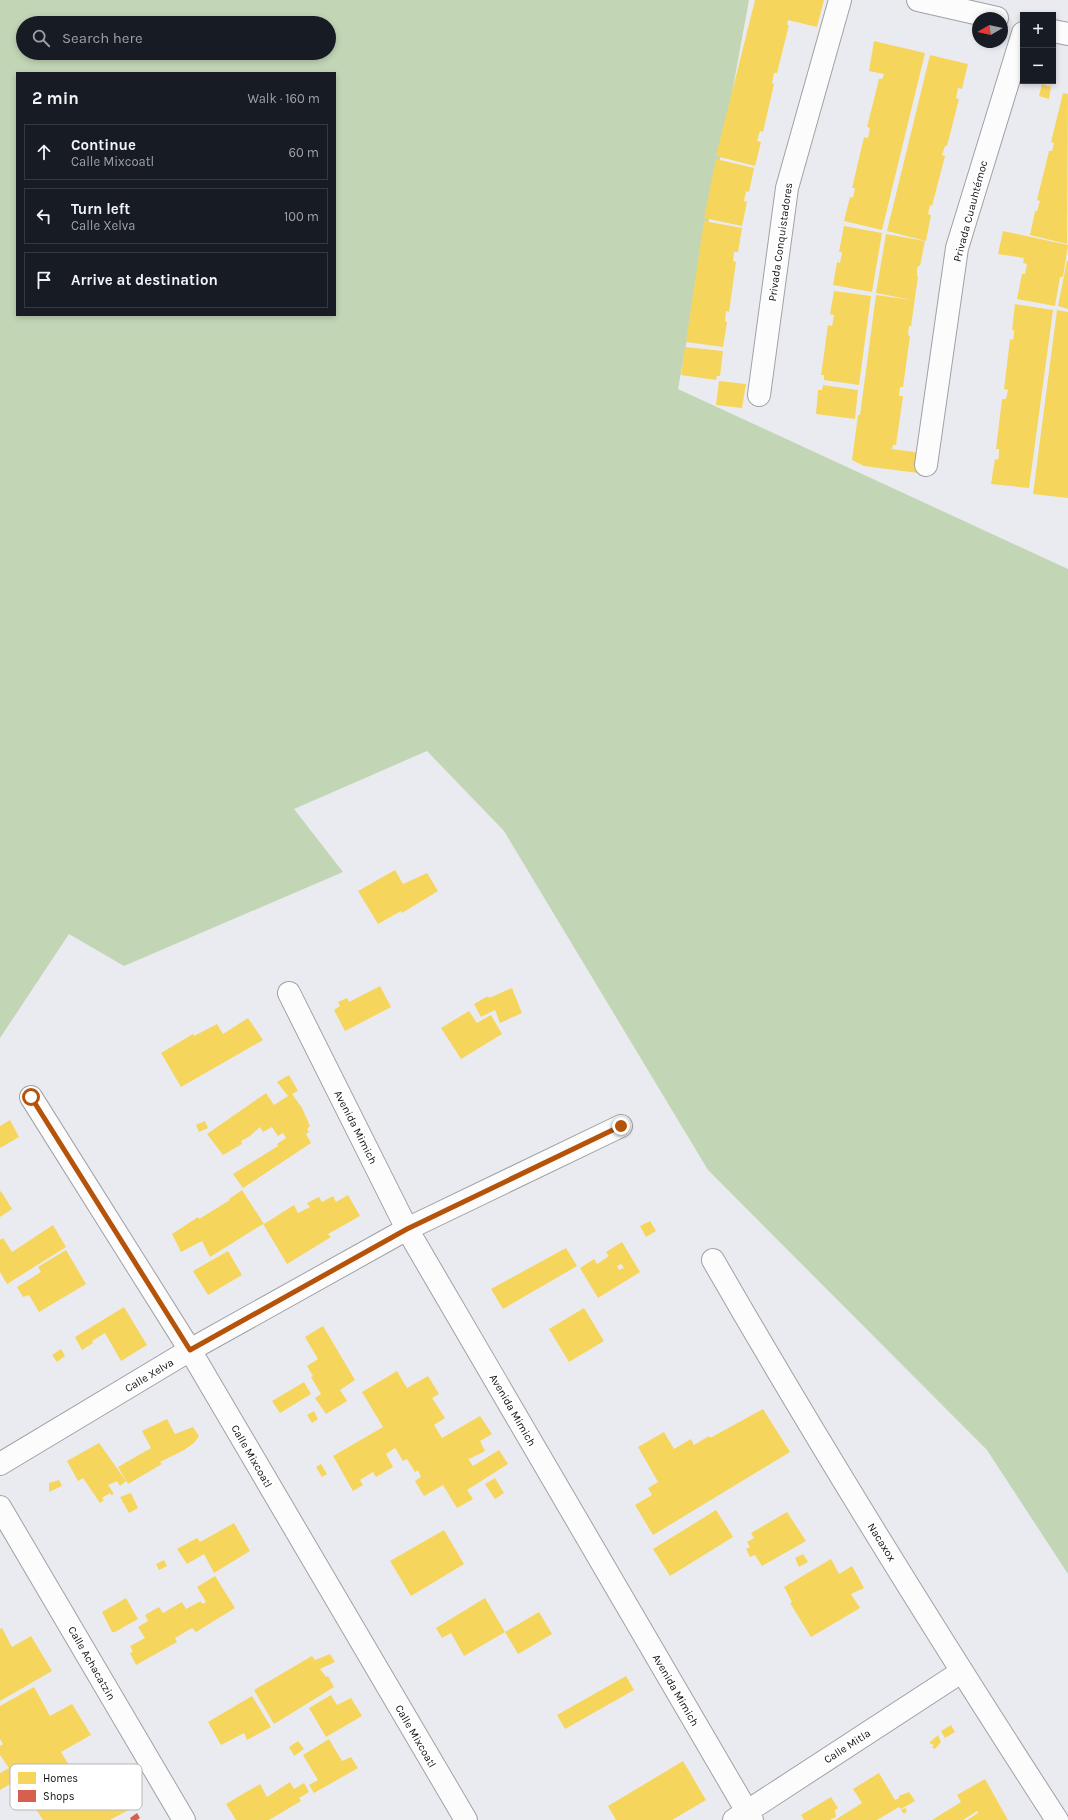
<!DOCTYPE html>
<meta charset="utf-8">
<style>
:root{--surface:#171b24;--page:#20242c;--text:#f1f3f6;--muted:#9ea1a6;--line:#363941}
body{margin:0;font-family:Karla,sans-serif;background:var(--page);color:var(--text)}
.controls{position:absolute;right:12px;top:12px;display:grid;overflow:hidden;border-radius:0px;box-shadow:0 2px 6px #0003}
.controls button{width:36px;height:36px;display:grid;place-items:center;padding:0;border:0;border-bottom:1px solid var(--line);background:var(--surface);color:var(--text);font:20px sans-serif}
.compass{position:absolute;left:972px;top:12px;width:36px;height:36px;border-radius:50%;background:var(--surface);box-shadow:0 2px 6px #0003;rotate:261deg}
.stop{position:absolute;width:12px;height:12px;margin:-9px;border:3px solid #b45309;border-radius:50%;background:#fff}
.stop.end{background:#b45309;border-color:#fff;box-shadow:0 1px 4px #0008}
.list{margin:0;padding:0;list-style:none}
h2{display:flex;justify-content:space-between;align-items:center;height:52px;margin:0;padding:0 16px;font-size:17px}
h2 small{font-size:13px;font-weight:400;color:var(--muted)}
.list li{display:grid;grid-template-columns:26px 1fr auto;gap:12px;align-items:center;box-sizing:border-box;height:56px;margin:0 8px 8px;padding:0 8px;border:1px solid var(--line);border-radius:0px}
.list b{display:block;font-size:15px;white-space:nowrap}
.list p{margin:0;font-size:13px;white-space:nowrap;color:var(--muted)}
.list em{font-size:13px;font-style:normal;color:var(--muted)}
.icon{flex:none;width:22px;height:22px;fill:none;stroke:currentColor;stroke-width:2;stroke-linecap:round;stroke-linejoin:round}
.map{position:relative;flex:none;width:1068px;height:1820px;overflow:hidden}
.search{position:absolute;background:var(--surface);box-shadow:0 2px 6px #0003;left:16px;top:16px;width:320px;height:44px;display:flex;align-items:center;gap:10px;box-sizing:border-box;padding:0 14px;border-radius:22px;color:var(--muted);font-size:15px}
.panel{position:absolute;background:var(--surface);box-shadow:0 2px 6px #0003;left:16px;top:72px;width:320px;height:244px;border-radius:0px}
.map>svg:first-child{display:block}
</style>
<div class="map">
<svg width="1068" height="1820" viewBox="0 0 1068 1820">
<rect width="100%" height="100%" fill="#eaebf0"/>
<path fill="#c2d6b6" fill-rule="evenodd" d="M0 0H749L678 389 1068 569V1574L987 1450 708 1170 504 831 427 751 294 809 343 872 124 966 69 934 0 1038ZM23 23H329V53H23ZM17 73H335V315H17Z"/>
<path fill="#f6d55c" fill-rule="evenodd" d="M755 0H824L817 27 788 20 787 25H789L777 73H774L772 83 774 84 763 132 760 131 757 141 761 142 755 166 716 156Z
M874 41 925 53 882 230 844 221 850 197 853 198 855 188H852L864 137 868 138 870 128 867 127 879 79H882L884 74 869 71Z
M930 55 968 64 962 89 958 88 956 98 959 99 947 146H945L942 155 945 156 932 206 930 205 928 214 931 215 926 241 887 231Z
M1042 84 1051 87 1049 99 1039 96Z
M1063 93 1068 94 1067 244 1030 235 1035 211H1037L1040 201 1037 200 1049 151H1052L1054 143 1051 142Z
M716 159 754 168 749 192 746 191 744 201 747 202 742 226 704 218Z
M704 221 742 228 738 252H734L733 261 736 262 729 312 726 311 725 321 727 322 723 347 686 342Z
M844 226 882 233 872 292 833 285 837 262 840 263 842 252H839Z
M1003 231 1068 245 1063 277H1060L1055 306 1017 299 1022 274H1025L1027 264 1023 263 1024 258 998 254Z
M886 234 925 241 920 266H918L917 270V276H918L911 326H909L908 335 910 336 903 387H900L899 396H903L896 445H893L892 449 921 453 918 473 864 466 852 460 858 415H860L876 295 912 300 876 293Z
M1067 261H1068V309L1058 306Z
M834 291 871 296 859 385 824 380V375H821L828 325 832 326 833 321 834 315 830 314Z
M1015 304 1053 310 1029 488 991 484 995 459 998 460 999 454V449H996L1002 399H1006L1008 390 1004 389 1010 339 1013 340 1014 334V330H1012Z
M1057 310 1068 312V498L1033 494Z
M685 347 723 351 720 376H717L716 380 681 375Z
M719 381 746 384 742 408 716 405Z
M823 385 858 390 855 419 816 414 818 390H822Z
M395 870 403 884 427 873 438 891 402 913 401 911 378 924 358 891Z
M380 986 391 1007 345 1031 334 1010 340 1006 338 1002 347 998 349 1002Z
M512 988 522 1013 500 1023 495 1010 481 1017 474 1004 488 996 489 998Z
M469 1011 477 1023 491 1015 502 1034 461 1059 441 1028Z
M248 1018 263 1040 181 1087 161 1053 193 1034 194 1036 217 1024 223 1034Z
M289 1075 298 1091 292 1094 302 1108 310 1126 307 1129 309 1132 306 1134 311 1143 243 1188 233 1174 278 1146 277 1144 286 1138 283 1133 278 1136 272 1127 263 1132 260 1127 250 1136 241 1141 242 1144 223 1155 207 1134 266 1093 274 1105 288 1096 277 1082Z
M10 1120 19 1137 0 1148V1126Z
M205 1121 208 1128 199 1132 196 1125Z
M242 1190 264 1224 294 1205 298 1213 310 1207 307 1203 319 1197 322 1202 333 1196 336 1202 348 1195 360 1216 328 1234 331 1237 287 1264 263 1224 210 1257 202 1241 181 1252 172 1234 198 1217 199 1219 230 1200 229 1199Z
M1 1191 12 1209 0 1217V1192Z
M650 1221 656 1231 646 1237 640 1226Z
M53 1225 66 1247 7 1284 0 1272V1240L3 1238 12 1252Z
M622 1242 640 1272 598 1298 580 1268 594 1259 597 1264 609 1256 606 1252ZM621 1264 624 1268 619 1270 617 1266Z
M566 1248 577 1266 503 1309 491 1289Z
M66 1250 86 1284 39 1312 29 1295 23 1297 17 1287 41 1272 38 1267Z
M228 1251 242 1275 208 1295 193 1271Z
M124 1307 147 1345 121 1361 105 1333 92 1341 93 1343 82 1350 75 1337Z
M584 1308 604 1341 569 1362 549 1329Z
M323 1326 355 1380 340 1390 347 1401 326 1414 315 1398 321 1394 311 1377 313 1376 307 1366 318 1359 305 1337Z
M61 1349 65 1356 57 1362 52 1355Z
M397 1371 407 1388 428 1376 439 1394 432 1398 445 1418 434 1425 442 1438 480 1416 492 1434 480 1441 485 1451 469 1459 467 1457 473 1466 499 1450 508 1464 467 1490 473 1499 457 1508 443 1485 424 1496 415 1481 421 1477 418 1470 415 1472 407 1459 403 1461 395 1448 386 1454 393 1467 376 1477 373 1472 360 1480 363 1485 353 1491 333 1456 383 1427 362 1392Z
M304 1382 311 1394 280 1413 272 1401Z
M763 1409 790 1452 653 1535 635 1505 652 1495 648 1488 658 1482 638 1447 664 1432 674 1449 691 1439 694 1445 709 1436 710 1438Z
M314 1411 318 1419 312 1423 307 1415Z
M167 1419 175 1434 193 1427 199 1436 194 1443 184 1450 160 1462 162 1464 128 1484 118 1467 151 1448 142 1431Z
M99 1443 126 1481 120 1486 117 1481 108 1485 114 1494 111 1495 110 1493 102 1498 104 1500 100 1503 83 1478 78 1481 67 1461Z
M321 1464 327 1474 322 1477 316 1467Z
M495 1478 504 1493 495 1499 485 1484Z
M59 1480 62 1486 49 1492V1483Z
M131 1493 138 1508 129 1513 120 1497Z
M716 1510 733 1537 670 1576 653 1549Z
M787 1512 806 1541 762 1566 755 1555 750 1557 746 1549 750 1547 747 1542 754 1538 751 1533Z
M234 1523 250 1551 214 1573 204 1554 187 1564 177 1549 197 1538 200 1542Z
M444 1530 464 1564 411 1596 390 1561Z
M803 1554 808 1562 799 1567 795 1558Z
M831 1559 839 1574 852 1566 864 1588 851 1594 860 1608 811 1637 790 1603 792 1602 784 1587Z
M164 1560 167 1566 159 1570 156 1564Z
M215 1576 235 1608 196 1632 192 1628 175 1638 177 1642 136 1665 130 1653 133 1652 130 1646 145 1638 138 1627 148 1621 145 1615 159 1607 163 1613 182 1602 186 1609 201 1601 202 1604 206 1602 197 1587Z
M126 1598 138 1619 115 1632H112L102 1612Z
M485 1598 505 1632 464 1656 451 1633 442 1638 436 1628Z
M539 1612 552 1634 518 1654 505 1632Z
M2 1628 12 1647 31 1636 52 1671 0 1701V1629Z
M330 1654 335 1662 320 1669 326 1677 328 1676 334 1687 274 1724 254 1690 312 1656 315 1660Z
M626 1676 634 1690 565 1729 557 1715Z
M34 1687 50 1716 72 1704 91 1735 61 1752 80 1783 84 1781 89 1788 90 1787 86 1779 97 1773 101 1781 115 1773 136 1806 110 1820H43L17 1780 0 1790V1773L9 1768 0 1755V1746L3 1744 0 1739V1706Z
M331 1695 337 1705 351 1698 362 1716 326 1737 309 1708Z
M252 1696 271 1727 247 1740 244 1733 221 1745 208 1722Z
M951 1725 955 1732 945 1738 941 1731Z
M938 1735 941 1742 935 1749 932 1747 934 1745 929 1743Z
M329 1739 342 1761 351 1757 358 1768 314 1793 309 1785 318 1780 303 1755Z
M298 1741 304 1749 294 1756 289 1747Z
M683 1761 706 1800 672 1820H616L608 1806Z
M879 1773 895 1800 899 1798V1796L909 1792 915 1801 901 1809 899 1807 877 1820H835L862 1803 853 1789Z
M985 1779 1008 1820H967L978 1813 977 1811 963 1820H932L961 1802 957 1795Z
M290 1782 294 1789 304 1783 309 1792 299 1798 301 1801 269 1820H236L226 1804 260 1784 267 1797Z
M831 1797 838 1808 835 1810 836 1817 830 1820H804L801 1815Z
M905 1808 907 1811 904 1814 901 1810Z"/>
<path fill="#d6604d" d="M137 1813 140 1818 137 1820H131L130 1818Z"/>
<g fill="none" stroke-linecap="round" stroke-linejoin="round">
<g stroke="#a0a1a5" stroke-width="24">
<path id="minor" d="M918 0 997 18
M1053 31 1068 34
M759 395 787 188 840 0
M926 465 957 248 1023 33
M289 993 407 1229 752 1820
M31 1097 190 1350 466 1820
M713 1260C822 1450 938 1636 1057 1820
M0 1464 190 1350 407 1229 621 1126
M0 1507 184 1820
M734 1820 961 1672"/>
</g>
<use href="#minor" stroke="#fcfcfd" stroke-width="22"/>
</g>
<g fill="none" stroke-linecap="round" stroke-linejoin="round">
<path stroke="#b45309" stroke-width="5" d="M31 1097 190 1350 407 1229 621 1126"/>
</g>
<g text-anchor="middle" stroke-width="4" stroke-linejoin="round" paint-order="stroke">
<g font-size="11" fill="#0f1013" stroke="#fff">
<text transform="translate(970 211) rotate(-75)" y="4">Privada Cuauhtémoc</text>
<text transform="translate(780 242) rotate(-82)" y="4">Privada Conquistadores</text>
<text transform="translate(356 1127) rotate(63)" y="4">Avenida Mimich</text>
<text transform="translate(149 1375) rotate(-31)" y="4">Calle Xelva</text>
<text transform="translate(513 1410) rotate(60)" y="4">Avenida Mimich</text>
<text transform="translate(252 1456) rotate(60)" y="4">Calle Mixcoatl</text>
<text transform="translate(882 1542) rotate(58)" y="4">Nacaxox</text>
<text transform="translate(92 1663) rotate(60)" y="4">Calle Achacatzin</text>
<text transform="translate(676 1690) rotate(60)" y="4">Avenida Mimich</text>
<text transform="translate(416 1736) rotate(60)" y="4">Calle Mixcoatl</text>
<text transform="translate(847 1746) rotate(-33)" y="4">Calle Mitla</text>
</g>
</g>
<rect x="10" y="1764" width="132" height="46" rx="6" fill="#fff" stroke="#b7b7b8" stroke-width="1"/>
<rect x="18" y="1772" width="18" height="12" fill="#f6d55c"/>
<rect x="18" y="1790" width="18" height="12" fill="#d6604d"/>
<g font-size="11" fill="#0f1013">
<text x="43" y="1782">Homes</text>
<text x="43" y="1800">Shops</text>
</g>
</svg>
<div class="controls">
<button>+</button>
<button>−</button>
</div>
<svg class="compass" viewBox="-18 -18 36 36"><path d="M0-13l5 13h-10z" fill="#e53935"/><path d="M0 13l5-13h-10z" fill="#9ea1a6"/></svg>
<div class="stop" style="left:31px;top:1097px"></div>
<div class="stop end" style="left:621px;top:1126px"></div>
<div class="search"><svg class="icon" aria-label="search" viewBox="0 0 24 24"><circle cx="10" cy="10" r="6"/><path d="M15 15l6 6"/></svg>Search here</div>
<section class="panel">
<h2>2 min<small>Walk · 160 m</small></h2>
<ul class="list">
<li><svg class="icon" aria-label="ahead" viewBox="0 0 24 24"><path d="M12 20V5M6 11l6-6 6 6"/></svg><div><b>Continue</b><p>Calle Mixcoatl</p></div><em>60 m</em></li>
<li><svg class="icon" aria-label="left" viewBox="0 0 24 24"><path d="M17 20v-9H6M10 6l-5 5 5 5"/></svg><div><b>Turn left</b><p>Calle Xelva</p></div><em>100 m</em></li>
<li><svg class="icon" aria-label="arrive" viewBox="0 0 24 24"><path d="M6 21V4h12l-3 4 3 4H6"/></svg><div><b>Arrive at destination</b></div></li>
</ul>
</section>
</div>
